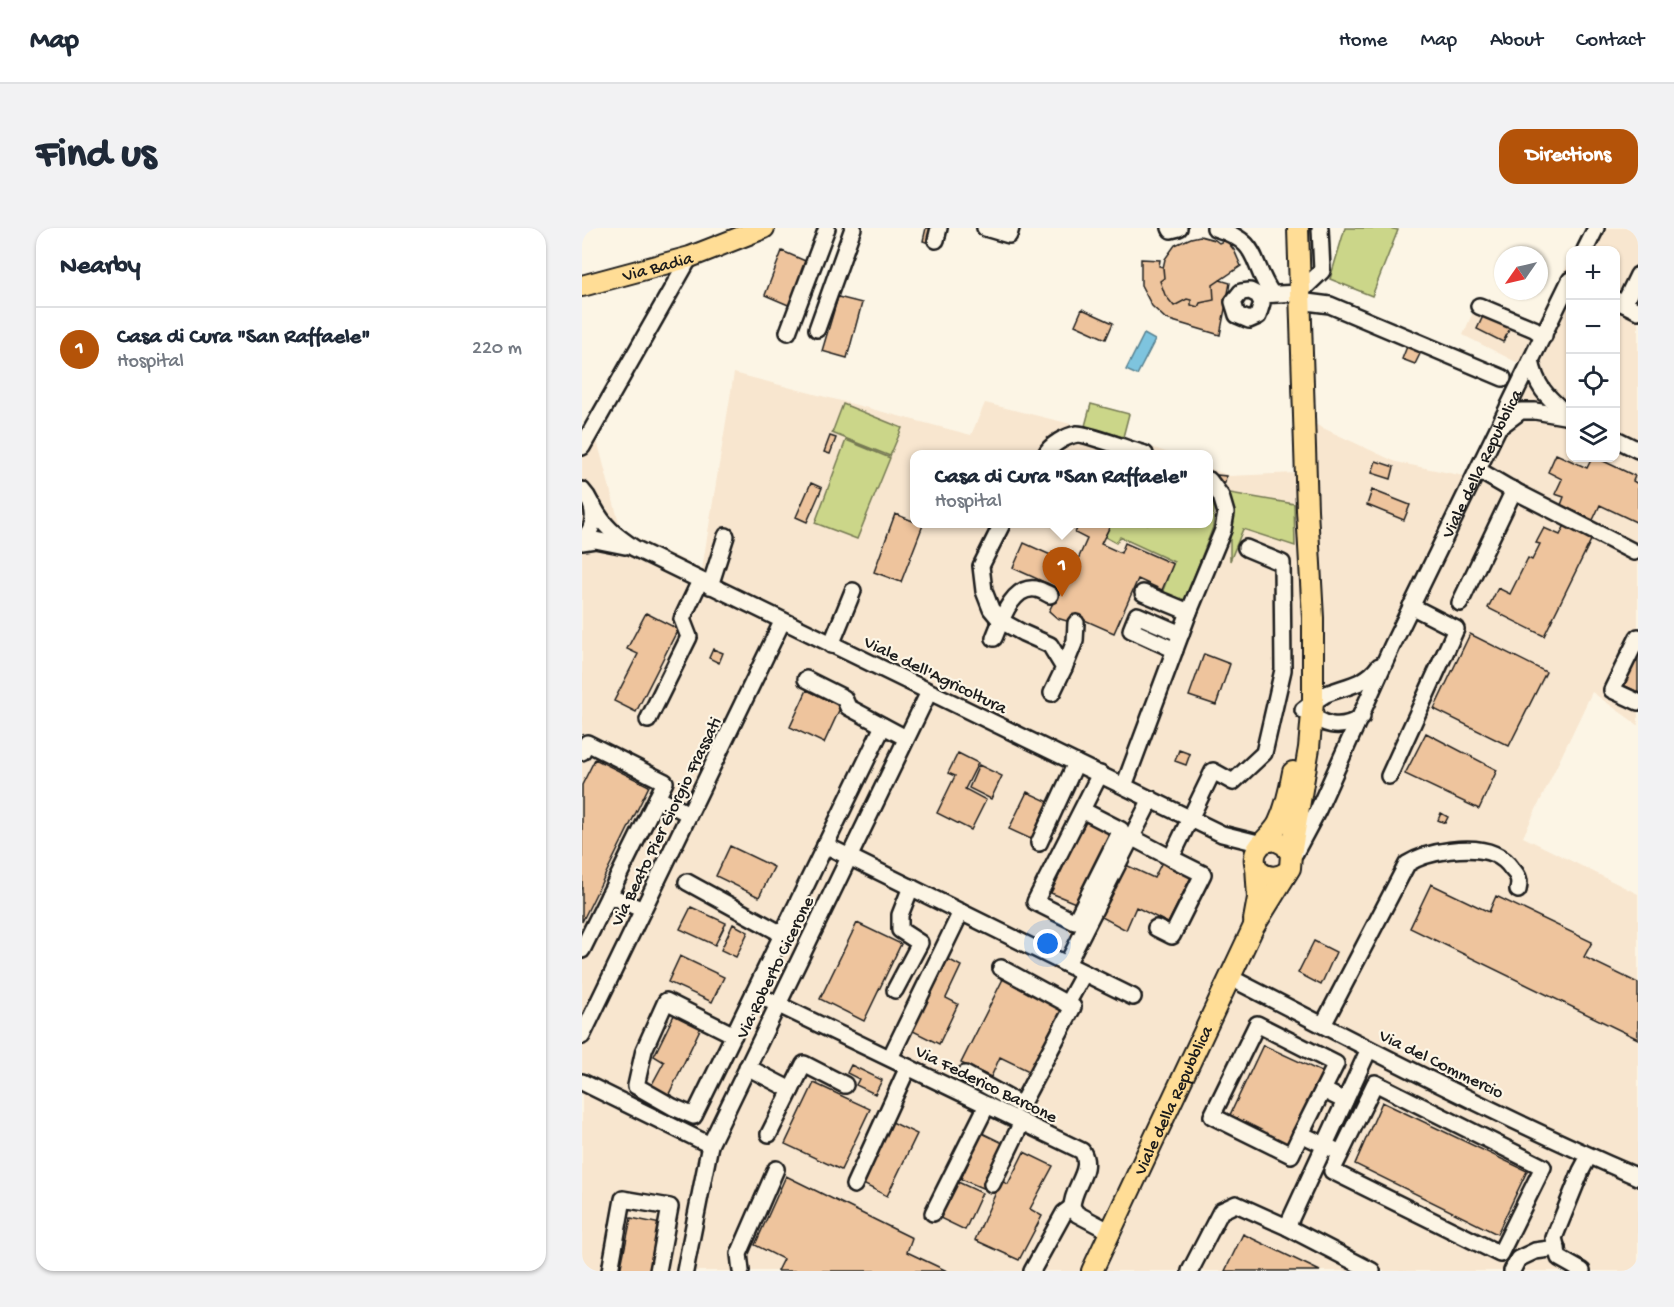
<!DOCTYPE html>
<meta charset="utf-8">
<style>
:root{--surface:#fff;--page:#f2f2f3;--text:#1f2937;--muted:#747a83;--line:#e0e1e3;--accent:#b45309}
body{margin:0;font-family:"Gochi Hand",sans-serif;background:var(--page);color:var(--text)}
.controls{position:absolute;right:18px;top:18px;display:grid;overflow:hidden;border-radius:12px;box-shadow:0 2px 4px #0004}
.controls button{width:54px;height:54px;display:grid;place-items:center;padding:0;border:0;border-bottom:2px solid var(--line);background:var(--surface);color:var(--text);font:30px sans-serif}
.compass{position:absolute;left:912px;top:18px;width:54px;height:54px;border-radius:50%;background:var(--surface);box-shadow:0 2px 4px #0004;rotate:236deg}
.you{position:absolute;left:466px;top:716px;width:21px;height:21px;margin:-15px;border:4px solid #fff;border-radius:50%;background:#1a73e8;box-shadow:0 0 0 9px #1a73e833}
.badge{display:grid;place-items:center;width:39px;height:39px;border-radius:50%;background:var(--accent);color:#fff;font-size:20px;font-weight:700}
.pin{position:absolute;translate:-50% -50px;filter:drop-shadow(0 2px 3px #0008)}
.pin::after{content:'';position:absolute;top:32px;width:21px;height:18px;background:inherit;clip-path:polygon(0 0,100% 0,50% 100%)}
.popup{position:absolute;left:328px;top:222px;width:303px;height:78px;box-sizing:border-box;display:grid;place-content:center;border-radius:12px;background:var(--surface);filter:drop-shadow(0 2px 4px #0005);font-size:20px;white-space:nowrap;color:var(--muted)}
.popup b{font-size:22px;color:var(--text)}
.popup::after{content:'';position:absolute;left:50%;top:100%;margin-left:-12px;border:12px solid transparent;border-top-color:var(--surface)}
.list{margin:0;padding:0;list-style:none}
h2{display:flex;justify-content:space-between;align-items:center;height:78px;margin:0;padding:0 24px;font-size:26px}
h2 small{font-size:20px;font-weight:400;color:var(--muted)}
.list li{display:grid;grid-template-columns:39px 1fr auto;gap:18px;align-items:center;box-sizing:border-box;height:84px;padding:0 24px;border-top:2px solid var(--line)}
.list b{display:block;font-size:22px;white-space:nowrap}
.list p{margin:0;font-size:20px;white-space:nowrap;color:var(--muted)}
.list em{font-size:20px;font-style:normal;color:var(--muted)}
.icon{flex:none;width:33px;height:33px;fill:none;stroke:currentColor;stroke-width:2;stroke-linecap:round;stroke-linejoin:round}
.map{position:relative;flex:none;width:1056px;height:1043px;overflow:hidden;border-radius:18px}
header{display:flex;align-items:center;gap:36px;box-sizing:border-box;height:84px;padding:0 30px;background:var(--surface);border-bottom:2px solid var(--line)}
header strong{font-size:28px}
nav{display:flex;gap:33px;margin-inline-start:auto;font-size:21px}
.intro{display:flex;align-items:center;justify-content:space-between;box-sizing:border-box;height:144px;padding:0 36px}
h1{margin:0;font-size:42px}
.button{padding:15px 27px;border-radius:18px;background:var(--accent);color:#fff;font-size:21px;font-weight:700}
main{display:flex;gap:36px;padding:0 36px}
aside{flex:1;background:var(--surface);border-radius:18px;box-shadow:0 2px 4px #0004}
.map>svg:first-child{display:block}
</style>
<header>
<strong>Map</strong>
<nav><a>Home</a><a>Map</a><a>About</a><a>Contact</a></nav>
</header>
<div class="intro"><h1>Find us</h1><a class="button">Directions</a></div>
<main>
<aside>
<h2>Nearby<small></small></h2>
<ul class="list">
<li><span class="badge">1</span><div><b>Casa di Cura &quot;San Raffaele&quot;</b><p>Hospital</p></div><em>220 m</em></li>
</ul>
</aside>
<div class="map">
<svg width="1056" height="1043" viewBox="0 0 1056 1043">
<rect width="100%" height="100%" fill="#fcf5e5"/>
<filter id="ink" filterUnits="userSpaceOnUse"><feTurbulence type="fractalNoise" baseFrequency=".0167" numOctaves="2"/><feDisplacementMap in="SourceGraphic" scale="12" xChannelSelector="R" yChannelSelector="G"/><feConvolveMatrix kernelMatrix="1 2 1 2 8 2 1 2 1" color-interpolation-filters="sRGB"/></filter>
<g filter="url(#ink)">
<path fill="#f8e6cf" d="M1005 0H1056V497L1010 464 941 609 1056 666V1043H0V201L15 212 39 302 120 341 152 145 389 207 403 175 542 209 589 226H333V296H627V240L648 248 714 245 713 187 814 234 887 249 942 138 881 107 898 68 957 92 988 32V230H1034V22H994Z"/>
<path fill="#cbd689" stroke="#747952" stroke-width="1.5" d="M763 0H807L816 2 790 68 748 51Z
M261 176 320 200 308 228 250 205Z
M509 176 547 186 541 209 503 198Z
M264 212 308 230 275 311 233 295Z
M627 263 632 281 631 299 602 375 580 365 592 334 538 309 534 315 523 309 529 296H627Z
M648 265 712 276 713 318 661 301 648 333Z"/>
<path fill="#7ec4de" stroke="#578190" stroke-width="1.5" d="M562 106 573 112 555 147 544 142Z"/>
<path fill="#eec49d" stroke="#1c1c1c" stroke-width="1.5" d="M344 0H352L347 15 341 13Z
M618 8 633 12 637 15 644 12 652 22 659 38 631 57 632 72 618 75 616 79 609 77V72L605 71 592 78 583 67 578 53 582 50 581 40 583 31 593 17 609 10Z
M200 23 228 35 211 79 183 67Z
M559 31 578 32 577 38 581 39 582 50 578 53 583 67 592 78 605 71 609 72V77L616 79 618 75 632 72 631 57 638 52 648 55 638 107 584 91 570 78 559 57Z
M256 69 280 75 265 130 240 123Z
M500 81 531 95 524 111 493 97Z
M902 86 928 100 921 114 895 101Z
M826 116 840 122 833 136 820 131Z
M248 208 254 210 248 226 242 224Z
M974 226 1005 240 1010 230H1015L1053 248 1051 253 1056 256V295L1018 277 1011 292 979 277 982 269 973 266 980 251 966 244Z
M794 233 812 239 809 251 790 245Z
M635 247 644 248 643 255H635Z
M229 255 240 260 225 294 214 289Z
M790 262 828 277 822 292 785 277Z
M313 286 341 297 319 354 292 344Z
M986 291 1013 304 962 408 906 380 916 360 928 366 946 330 950 332 958 316 954 315 962 300 978 307Z
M497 296H529L519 316 539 325 543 315 591 336 580 362 556 351 532 405 498 390 488 394 475 390 467 383 478 361 431 340 442 315 493 338 505 311 493 305Z
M64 385 96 401 54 484 32 473 56 426 45 421Z
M888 406 964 444 927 518 852 481Z
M131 421 141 425 137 435 127 430Z
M1056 425V464L1041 457Z
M622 426 648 436 634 477 607 468Z
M225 462 259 478 242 515 208 499Z
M844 505 915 542 897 581 823 546Z
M597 522 608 526 604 537 593 533Z
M376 525 396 535 383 561 404 572 389 602 355 585 373 548 366 545Z
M13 531 67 558 0 694V557Z
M397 537 420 548 409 571 387 560Z
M445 564 469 575 451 612 427 601Z
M859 585 866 589 863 595 856 592Z
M504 590 531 603 496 676 469 665Z
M148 618 192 639 177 669 134 648Z
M580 634 609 649 586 695 554 679 544 702 518 688 544 637 572 650Z
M849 656 907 684 914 668 1010 714 1002 729 1056 755V811L828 700Z
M109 679 144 695 133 717 98 701Z
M275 695 319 716 282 793 238 771Z
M151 696 166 704 154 729 139 722Z
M732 713 754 724 739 757 716 745Z
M98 728 142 749 130 774 86 754Z
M364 730 379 738 364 770 376 776 357 816 329 802Z
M422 749 480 781 449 844 418 829 409 849 379 835Z
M94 783 120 797 86 868 68 860 82 834 72 828Z
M681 817 742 845 707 917 647 889Z
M269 837 300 852 293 866 274 857 277 851 265 845Z
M232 855 288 881 259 942 203 916Z
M800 874 945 943 915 1006 773 936Z
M308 893 335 906 305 968 279 955Z
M400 905 425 917 405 962 379 951Z
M442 924 471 938 448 981 460 988 437 1032 393 1012 419 953 426 956Z
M204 948 330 1010 325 1024 365 1043H195L201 1031 173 1017Z
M376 954 400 965 383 1002 358 990Z
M49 990 79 996 70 1043H38Z
M661 1006 738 1043H643Z"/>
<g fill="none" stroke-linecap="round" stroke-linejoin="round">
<g stroke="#1c1c1c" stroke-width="20">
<g id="minor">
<path d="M403 0 427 7 429 0"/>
<path d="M588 0 589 2 597 0"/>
<path d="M633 0C680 15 667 32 690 66"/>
<path d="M354 12 357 0"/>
<path d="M1003 22 1014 0"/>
<path d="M676 67 680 75 676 88 667 92 655 87 651 74 659 64 668 63 676 67 717 65 740 43 738 0"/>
<path d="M1034 72 1056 83"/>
<path d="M717 73 748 77 921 150"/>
<path d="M1042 76 1056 47"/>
<path d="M897 78 952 101 962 108"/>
<path d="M235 101 271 0"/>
<path d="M206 104 245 0"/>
<path d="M949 133C955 162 967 170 988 189"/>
<path d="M920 197 939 183H953L988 189"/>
<path d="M1034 211 1056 222"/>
<path d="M0 219 108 29"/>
<path d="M464 226C468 217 484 208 495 206 503 205 551 223 563 226"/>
<path d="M896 242 925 259 1052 324"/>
<path d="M0 262C14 277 16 298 0 312"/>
<path d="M11 278C22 299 33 307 52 320L640 606 680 616"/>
<path d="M420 296 399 338 402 363 409 381 419 393 441 405 468 417 482 440 470 465"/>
<path d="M0 314 13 312 43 318"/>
<path d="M128 358 144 308"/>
<path d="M561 365 607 384"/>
<path d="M878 375 932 262"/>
<path d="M1056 409 1030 462 1056 474"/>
<path d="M412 410C419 393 430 357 454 361 459 362 464 365 468 367"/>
<path d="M249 417 271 363"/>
<path d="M593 422 549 402 555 387 599 406"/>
<path d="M482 440 493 413 494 395"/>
<path d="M224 451 262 470 266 479 324 510"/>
<path d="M780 489C756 504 742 497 721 482 728 476 736 471 744 466 763 458 784 457 797 438"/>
<path d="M66 492 107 409 100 391 118 353"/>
<path d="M0 524 5 515 83 554 0 722"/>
<path d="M807 548 874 401 829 378"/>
<path d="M542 558 607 384 641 302 644 285 639 268 627 252"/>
<path d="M75 570 107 586"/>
<path d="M500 582 539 602 493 694 453 674 518 546"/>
<path d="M549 609 589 630"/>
<path d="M457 615 494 535"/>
<path d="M243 617 551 769"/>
<path id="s1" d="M713 625 736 582 810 418 988 52"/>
<path d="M105 654 200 706"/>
<path d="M27 667 61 682"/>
<path d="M574 700 590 708 621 646 589 630 631 543 651 554 682 525 701 442 700 335 664 320"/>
<path d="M485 736 569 571"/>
<path d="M649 750C783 819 917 889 1056 949"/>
<path d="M313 762 338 715 318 702V687L329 659"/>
<path d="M172 765 500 923C512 942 490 959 490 979L495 986 529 1004"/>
<path d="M485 776 502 745"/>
<path d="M741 797 825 636C845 623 890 616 912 626 919 629 926 635 930 641 937 648 938 653 936 662"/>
<path d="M152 807 84 773 62 822 54 858 91 879 112 888 139 833 301 498"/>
<path d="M0 808 200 394"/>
<path d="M308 830 379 684"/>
<path d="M165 839 209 862"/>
<path d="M383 846 439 877 491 779 419 740"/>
<path d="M0 854 128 917"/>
<path d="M741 862 719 906 759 925 793 855 961 939 918 1026 750 943 759 925"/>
<path d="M187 906 222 836 263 857"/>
<path d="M719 906 709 927 630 888 675 796 754 836 741 862 763 873"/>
<path d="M410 956 440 894"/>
<path d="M272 957 326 839"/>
<path d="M351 985 405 877"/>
<path d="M705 999 787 821"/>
<path d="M28 1043 41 971 88 979 76 1043"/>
<path d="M103 1043 128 917 347 464"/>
<path d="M159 1043 157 1026 194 941"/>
<path d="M450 1043 482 985 490 979"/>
<path d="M608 1043 639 983 654 976 705 999 790 1043"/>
<path d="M930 1043 936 1031 953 1023 975 1020"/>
<path d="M1000 1043 977 1030 972 1010 999 943 1007 928"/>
</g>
</g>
<g stroke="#1c1c1c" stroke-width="24">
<g id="major">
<path id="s2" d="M0 58 108 29 182 0"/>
<path d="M709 626 727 520 731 474V390L725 282 716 0"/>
<path d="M705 644C691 654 670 647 673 628 674 617 692 606 697 594 704 579 708 561 711 544"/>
<path d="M672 692 676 670 674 638"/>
<path id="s3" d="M510 1043 671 700 708 640 709 626 703 617 693 612 683 614"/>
</g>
</g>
<use href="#minor" stroke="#fcf5e5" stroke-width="15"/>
<use href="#major" stroke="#ffdd96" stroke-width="20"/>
</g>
</g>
<g text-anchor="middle" stroke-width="4.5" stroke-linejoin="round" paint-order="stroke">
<g font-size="18" fill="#1c1c1c" stroke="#fcf5e5">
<text dy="6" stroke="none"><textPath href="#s2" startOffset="78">Via Badia</textPath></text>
<text dy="6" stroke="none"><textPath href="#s1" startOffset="432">Viale della Repubblica</textPath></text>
<text transform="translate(354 446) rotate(26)" y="6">Viale dell'Agricoltura</text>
<text transform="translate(83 593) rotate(-64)" y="6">Via Beato Pier Giorgio Frassati</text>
<text transform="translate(192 739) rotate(-64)" y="6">Via Roberto Cicerone</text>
<text transform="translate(860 835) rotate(26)" y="6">Via del Commercio</text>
<text transform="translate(405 855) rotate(26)" y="6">Via Federico Barcone</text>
<text dy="6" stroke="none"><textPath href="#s3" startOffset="189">Viale della Repubblica</textPath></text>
</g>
</g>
</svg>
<div class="controls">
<button>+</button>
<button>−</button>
<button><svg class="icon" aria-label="locate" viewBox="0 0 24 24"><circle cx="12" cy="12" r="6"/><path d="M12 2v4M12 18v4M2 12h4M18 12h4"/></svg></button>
<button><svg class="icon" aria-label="layers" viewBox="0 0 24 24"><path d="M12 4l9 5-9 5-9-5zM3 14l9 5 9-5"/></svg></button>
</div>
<svg class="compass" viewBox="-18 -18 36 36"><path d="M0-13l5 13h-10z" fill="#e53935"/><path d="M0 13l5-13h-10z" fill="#747a83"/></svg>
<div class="you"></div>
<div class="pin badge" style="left:480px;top:369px">1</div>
<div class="popup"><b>Casa di Cura &quot;San Raffaele&quot;</b>Hospital</div>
</div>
</main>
